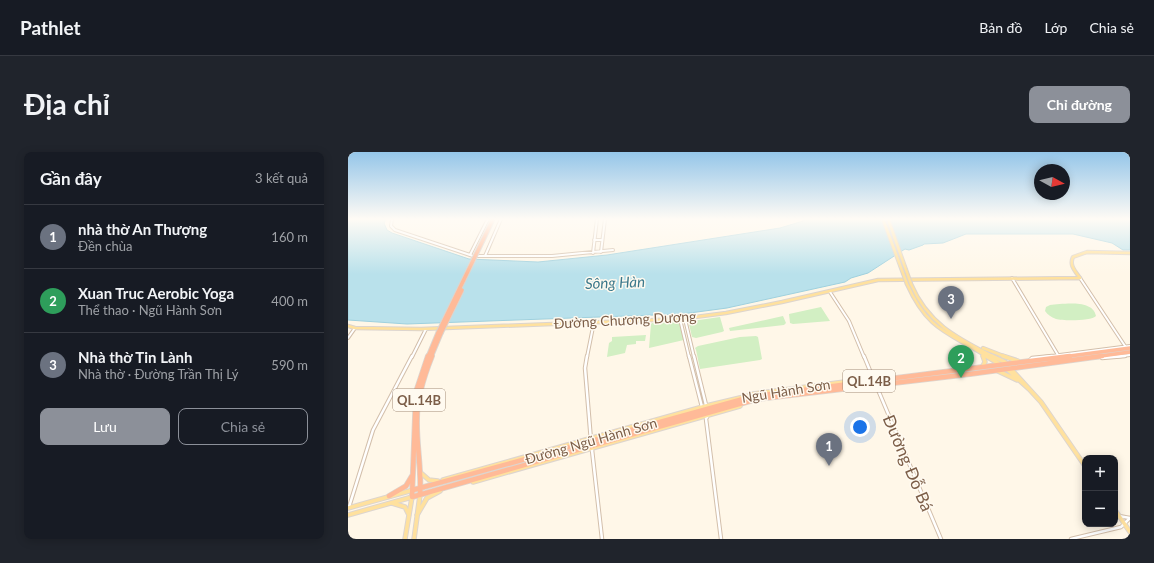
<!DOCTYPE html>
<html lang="vi">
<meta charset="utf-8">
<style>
:root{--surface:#171b24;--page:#20242c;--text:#f1f3f6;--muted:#9ea1a6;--line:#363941;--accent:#8c9099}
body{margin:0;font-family:Lato,sans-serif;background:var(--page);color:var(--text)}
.controls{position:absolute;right:12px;bottom:12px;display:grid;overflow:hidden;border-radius:8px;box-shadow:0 2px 10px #0003}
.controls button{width:36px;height:36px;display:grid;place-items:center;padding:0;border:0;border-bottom:1px solid var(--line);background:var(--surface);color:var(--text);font:20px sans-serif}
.compass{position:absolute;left:686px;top:12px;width:36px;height:36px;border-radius:50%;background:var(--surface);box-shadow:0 2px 10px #0003;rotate:98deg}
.you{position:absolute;left:512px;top:275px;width:14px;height:14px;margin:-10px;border:3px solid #fff;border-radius:50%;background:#1a73e8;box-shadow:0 0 0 6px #1a73e833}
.badge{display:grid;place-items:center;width:26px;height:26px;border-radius:50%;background:var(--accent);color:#fff;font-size:13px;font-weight:700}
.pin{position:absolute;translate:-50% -33px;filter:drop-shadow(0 1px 2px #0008)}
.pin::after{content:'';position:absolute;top:21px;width:14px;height:12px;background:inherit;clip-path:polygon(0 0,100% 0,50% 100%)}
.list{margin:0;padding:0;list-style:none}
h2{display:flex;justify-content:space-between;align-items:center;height:52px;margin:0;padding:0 16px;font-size:17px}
h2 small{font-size:13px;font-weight:400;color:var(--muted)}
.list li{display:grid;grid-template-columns:26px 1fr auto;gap:12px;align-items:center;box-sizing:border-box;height:64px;padding:0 16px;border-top:1px solid var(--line)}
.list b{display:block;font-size:15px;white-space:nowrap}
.list p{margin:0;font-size:13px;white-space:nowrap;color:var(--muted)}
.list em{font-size:13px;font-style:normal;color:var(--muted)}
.actions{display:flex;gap:8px;padding:12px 16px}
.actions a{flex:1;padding:9px 0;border:1px solid var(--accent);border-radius:8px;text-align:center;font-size:14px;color:var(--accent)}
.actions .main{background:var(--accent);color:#fff}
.map{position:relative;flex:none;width:782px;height:387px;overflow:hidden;border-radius:8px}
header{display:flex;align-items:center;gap:24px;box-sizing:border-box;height:56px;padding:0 20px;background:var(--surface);border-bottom:1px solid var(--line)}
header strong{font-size:19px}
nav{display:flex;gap:22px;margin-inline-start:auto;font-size:14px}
.intro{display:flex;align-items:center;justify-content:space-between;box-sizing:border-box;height:96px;padding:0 24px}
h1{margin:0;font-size:28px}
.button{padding:10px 18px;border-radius:8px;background:var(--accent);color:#fff;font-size:14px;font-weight:700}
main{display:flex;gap:24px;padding:0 24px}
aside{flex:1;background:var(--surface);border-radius:8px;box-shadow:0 2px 10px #0003}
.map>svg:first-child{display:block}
</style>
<header>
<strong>Pathlet</strong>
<nav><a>Bản đồ</a><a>Lớp</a><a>Chia sẻ</a></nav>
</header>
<div class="intro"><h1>Địa chỉ</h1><a class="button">Chỉ đường</a></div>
<main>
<aside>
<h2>Gần đây<small>3 kết quả</small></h2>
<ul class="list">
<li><span class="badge" style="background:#6b7280">1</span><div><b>nhà thờ An Thượng</b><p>Đền chùa</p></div><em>160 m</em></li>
<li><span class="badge" style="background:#2e9e5b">2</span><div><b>Xuan Truc Aerobic Yoga</b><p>Thể thao · Ngũ Hành Sơn</p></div><em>400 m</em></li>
<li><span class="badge" style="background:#6b7280">3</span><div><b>Nhà thờ Tin Lành</b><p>Nhà thờ · Đường Trần Thị Lý</p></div><em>590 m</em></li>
</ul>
<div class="actions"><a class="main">Lưu</a><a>Chia sẻ</a></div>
</aside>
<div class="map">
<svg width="782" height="387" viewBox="0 0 782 387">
<rect width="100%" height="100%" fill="#fff7e8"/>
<path fill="#d2efc3" d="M702 153C715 152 745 147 748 164 744 169 715 169 708 167 703 165 700 163 697 159L698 155Z
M473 155 482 169 445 172 442 171 441 162Z
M435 164 438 171 436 173 382 179 381 176Z
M372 165 376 179 374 180 348 186 344 185 341 172 344 169Z
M328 170 332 171 336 188 301 196 303 172 304 171Z
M298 183 297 189H288V192L279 193 277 201 259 205 261 191 264 189V185Z
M408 184 410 185 414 207 412 208 352 217 348 198 347 196 350 194 392 185Z"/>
<path fill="#b9e1eb" stroke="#9ed0de" d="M0 67H38L36 71 39 78 44 81 121 107 190 110 259 103 432 76 455 69 456 67H782V98H775L764 91 725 82H618L595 91 576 92 575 93 561 98 557 97 520 121 503 126 497 130 379 156 334 162 59 172 0 168Z"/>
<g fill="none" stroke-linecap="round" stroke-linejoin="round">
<g stroke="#d3bfab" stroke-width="4">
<path id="minor-far1" d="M44 67 43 74 47 78 125 104H204L265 98
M246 88H254
M253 100 257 67
M245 101 249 67
M122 103 140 67
M137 104 153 67
M664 126 710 203
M732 126 777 194
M482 140 501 169 516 205
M332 167 341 205
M337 167 346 205
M0 186 7 176
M64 205 78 177
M239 205 246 170
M696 205 782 194
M767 205 782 203"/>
</g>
<g stroke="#d3bfab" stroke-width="4.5">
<path id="minor" d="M239 204 237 216 243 289 254 387
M341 204 354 255
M346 204 358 253
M516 204 525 226
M754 206 777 204
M682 208 684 206 704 204
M528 233 593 387
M360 263 358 267 373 387
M1 355 25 278 64 204
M771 364 782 366
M723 387 773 375 782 366"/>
</g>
<g stroke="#ddd5cf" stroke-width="4.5">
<path id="major-far1" d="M732 126C727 119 721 113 725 105L739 100 782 101
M559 132C580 179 600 180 640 205
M563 132C580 172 609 186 646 205
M0 174 7 176 73 177 332 167 378 161 434 150 530 128 732 126
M635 196 658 205
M635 203V205"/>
</g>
<g stroke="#ddd5cf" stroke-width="5.5">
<path id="major" d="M638 204 650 211
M644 204 657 210
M655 204 670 209
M635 214 637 210 635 204
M662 216 693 250 737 314
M659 217 681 237
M650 219 669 228
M405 242 542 224
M73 321 81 328 90 329
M95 328 358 254 400 244
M125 330 392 254
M44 351 57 355 61 363
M0 356 65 338
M767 358 782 380
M0 363 64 345 57 387
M69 363 79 346 92 339
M66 387 72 343"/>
</g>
<g stroke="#ddd5cf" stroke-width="5.5">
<path id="highway-far1" d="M135 88 145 67
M80 205 90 181
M83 205 93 181
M714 205 782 196
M746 205 782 200"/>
</g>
<g stroke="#ddd5cf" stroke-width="6">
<path id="highway" d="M80 204 68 240 64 345 409 247 622 222 754 204
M65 338 406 244 722 204
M72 343C74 317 68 292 69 266 69 245 76 224 84 204
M41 344 58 334 64 324"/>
</g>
<use href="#minor-far1" stroke="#fff" stroke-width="2"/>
<use href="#minor" stroke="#fff" stroke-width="2.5"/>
<use href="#major-far1" stroke="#ffe19e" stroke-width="2.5"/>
<use href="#major" stroke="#ffe19e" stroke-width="3.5"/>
<use href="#highway-far1" stroke="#ffba98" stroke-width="3.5"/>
<use href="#highway" stroke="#ffba98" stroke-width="4.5"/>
<g stroke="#ddd5cf" stroke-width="4.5" stroke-linecap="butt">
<path id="major-bridge" d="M535 67 559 132
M540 67 563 132"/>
</g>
<g stroke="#ddd5cf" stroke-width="5.5" stroke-linecap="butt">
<path id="highway-bridge" d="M90 181 135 88
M93 181 114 138"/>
</g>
<use href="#major-bridge" stroke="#ffe19e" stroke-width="2.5"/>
<use href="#highway-bridge" stroke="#ffba98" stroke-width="3.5"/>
</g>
<linearGradient id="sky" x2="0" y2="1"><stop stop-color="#95c6e9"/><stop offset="0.55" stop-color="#fffbf5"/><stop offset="1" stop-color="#fffbf5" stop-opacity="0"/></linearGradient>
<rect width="782" height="122" fill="url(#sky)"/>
<g text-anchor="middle" stroke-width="3" stroke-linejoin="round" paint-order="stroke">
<g fill="#fffaf0" stroke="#a38d7a" stroke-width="1">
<rect x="495" y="218" width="52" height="22" rx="3"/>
<rect x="45" y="237" width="52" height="22" rx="3"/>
</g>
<g font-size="13" font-weight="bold" fill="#7c5e48">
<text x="521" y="234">QL.14B</text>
<text x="71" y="253">QL.14B</text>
</g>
<g font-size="14" fill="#7c5e48" stroke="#fffaf0">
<text transform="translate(277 168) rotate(-3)" y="5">Đường Chương Dương</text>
<text transform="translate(438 239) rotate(-9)" y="5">Ngũ Hành Sơn</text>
<text transform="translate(243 289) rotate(-16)" y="5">Đường Ngũ Hành Sơn</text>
</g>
<g font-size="15" font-style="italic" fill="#3b788b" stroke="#fffaf0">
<text transform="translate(267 131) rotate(-2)" y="5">Sông Hàn</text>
</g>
<g font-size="17" fill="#7c5e48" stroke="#fffaf0">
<text transform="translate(560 311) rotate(67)" y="6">Đường Đỗ Bá</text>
</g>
</g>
</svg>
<div class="controls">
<button>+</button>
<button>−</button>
</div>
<svg class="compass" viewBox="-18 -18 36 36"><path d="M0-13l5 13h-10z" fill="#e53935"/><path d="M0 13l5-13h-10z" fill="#9ea1a6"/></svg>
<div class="you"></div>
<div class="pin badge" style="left:481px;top:314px;background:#6b7280">1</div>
<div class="pin badge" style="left:613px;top:226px;background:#2e9e5b">2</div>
<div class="pin badge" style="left:603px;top:167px;background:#6b7280">3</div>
</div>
</main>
